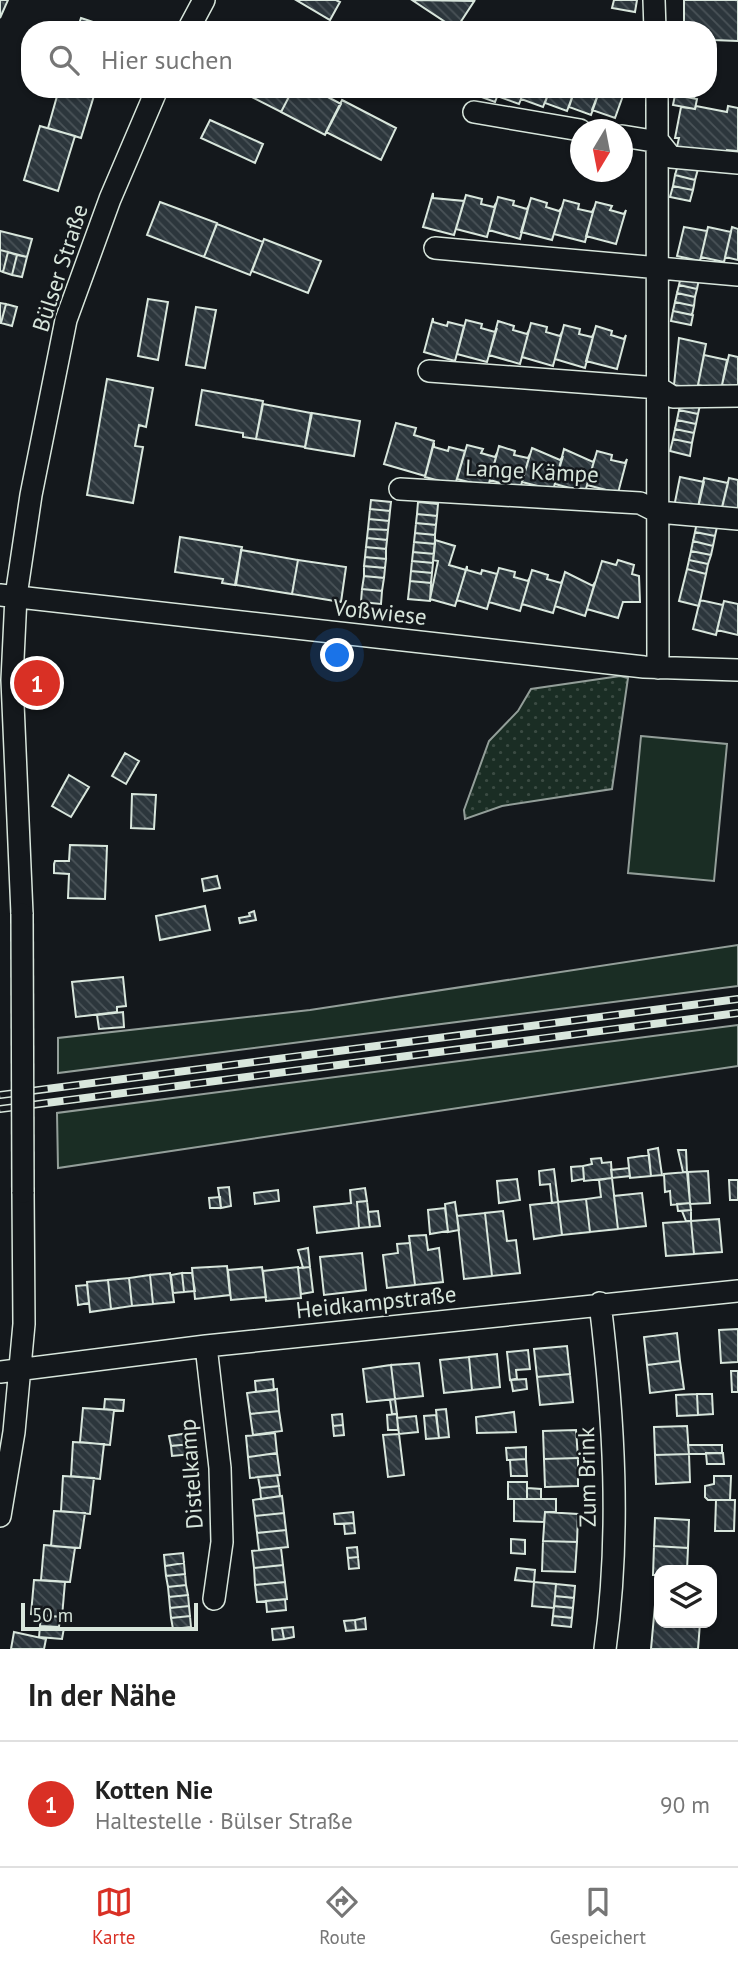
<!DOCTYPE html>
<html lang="de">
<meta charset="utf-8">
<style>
:root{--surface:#fff;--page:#f6f6f6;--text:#222;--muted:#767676;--line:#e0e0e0;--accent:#d93025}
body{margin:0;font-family:"PT Sans",sans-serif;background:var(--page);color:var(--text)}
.controls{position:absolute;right:21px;bottom:21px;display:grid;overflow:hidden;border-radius:14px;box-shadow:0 2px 5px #0004}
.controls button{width:63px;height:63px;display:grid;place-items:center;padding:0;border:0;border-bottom:2px solid var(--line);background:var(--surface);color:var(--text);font:35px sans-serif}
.compass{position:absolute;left:570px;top:119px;width:63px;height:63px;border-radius:50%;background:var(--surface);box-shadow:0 2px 5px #0004;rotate:190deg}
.scale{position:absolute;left:21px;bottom:18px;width:177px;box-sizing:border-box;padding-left:7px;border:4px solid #d8e6dc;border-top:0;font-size:19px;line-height:24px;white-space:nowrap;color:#d8e6dc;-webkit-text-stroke:5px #14181c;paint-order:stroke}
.you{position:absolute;left:338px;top:656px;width:24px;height:24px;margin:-18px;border:5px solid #fff;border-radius:50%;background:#1a73e8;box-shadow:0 0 0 10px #1a73e833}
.badge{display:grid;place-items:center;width:46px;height:46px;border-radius:50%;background:var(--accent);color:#fff;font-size:23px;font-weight:700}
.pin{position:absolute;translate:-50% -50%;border:4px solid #fff;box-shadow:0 2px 7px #0006}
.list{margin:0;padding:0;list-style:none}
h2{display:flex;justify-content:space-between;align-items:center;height:91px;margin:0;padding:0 28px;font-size:30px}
h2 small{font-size:23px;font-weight:400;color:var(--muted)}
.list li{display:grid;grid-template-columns:46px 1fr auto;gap:21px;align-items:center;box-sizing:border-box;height:126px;padding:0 28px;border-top:2px solid var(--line)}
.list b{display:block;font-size:26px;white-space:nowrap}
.list p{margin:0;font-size:23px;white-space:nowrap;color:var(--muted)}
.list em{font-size:23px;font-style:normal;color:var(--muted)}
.icon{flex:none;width:38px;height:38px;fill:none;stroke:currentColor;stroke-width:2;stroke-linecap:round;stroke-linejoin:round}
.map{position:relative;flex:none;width:738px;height:1649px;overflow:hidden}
.search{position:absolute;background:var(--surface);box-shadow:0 2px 5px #0004;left:21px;right:21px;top:21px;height:77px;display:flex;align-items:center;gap:18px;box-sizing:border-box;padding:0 24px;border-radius:28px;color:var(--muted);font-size:26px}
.sheet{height:217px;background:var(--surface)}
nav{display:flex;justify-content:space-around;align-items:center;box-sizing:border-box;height:98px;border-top:2px solid var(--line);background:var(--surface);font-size:19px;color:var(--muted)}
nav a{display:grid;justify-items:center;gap:4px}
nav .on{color:var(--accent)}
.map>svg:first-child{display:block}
</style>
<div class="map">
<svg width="738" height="1649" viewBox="0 0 738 1649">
<defs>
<pattern id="park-dots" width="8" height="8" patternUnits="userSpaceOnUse" patternTransform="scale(1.75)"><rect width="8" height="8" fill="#1a2d24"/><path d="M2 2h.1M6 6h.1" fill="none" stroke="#3b4b43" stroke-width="1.8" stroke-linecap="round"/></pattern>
<pattern id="building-back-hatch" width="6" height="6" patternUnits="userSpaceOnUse" patternTransform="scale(1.75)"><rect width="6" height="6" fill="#2c363c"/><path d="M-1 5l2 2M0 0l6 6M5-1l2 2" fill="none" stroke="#4a5358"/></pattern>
</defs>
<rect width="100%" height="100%" fill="#14181c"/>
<path fill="#1a2d24" stroke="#939e99" stroke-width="2" d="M641 736 727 744 714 881 628 873Z
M738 945V986L58 1073V1038L310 1010Z
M738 1025V1066L58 1168 57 1113Z"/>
<path fill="url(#park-dots)" stroke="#939e99" stroke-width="2" d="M620 676 628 678 612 789 502 806 465 819 464 810 489 741 518 711 531 689Z"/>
<path fill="url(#building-back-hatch)" stroke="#d8e6dc" stroke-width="2" d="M0 0H8L0 18Z
M296 0H336L340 2 330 20Z
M412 0 474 1 475 0 456 29Z
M614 0H637L635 12 612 8Z
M684 0H738V41L713 40V37H708V30H684Z
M81 18 114 29V30H77Z
M59 89H96L81 138 48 128Z
M236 89H293L281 112Z
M293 89H313L341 104 325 135 281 112Z
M460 89H500L495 102Z
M500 89H525L519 104 497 96Z
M525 89H550L543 107 521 99Z
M550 89H575L567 111 545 103Z
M575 89H600L591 115 569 107Z
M600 89 625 90 615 118 592 110Z
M672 89H696L694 98 671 94Z
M675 95 697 99 695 109 673 105Z
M342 100 396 128 381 160 326 132Z
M696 106 727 112 728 106 738 108V151L727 150 726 155 676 151 679 138H675L681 107 695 109Z
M210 120 263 144 255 163 201 138Z
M40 126 75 136 58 191 24 180Z
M678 165 698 169 695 180 675 175Z
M675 175 695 180 693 190 673 186Z
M673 186 693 190 690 201 670 197Z
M433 193V198L464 201 454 235 423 227Z
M466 195 482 199 481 204 494 207 496 203 487 237 456 229Z
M498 197 514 201 513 205 527 209 529 205 520 239 489 230Z
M531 198 547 203 546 207 559 211 562 207 552 240 521 232Z
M564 200 579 204 578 209 592 212 594 208 585 242 554 234Z
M160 202 217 223 204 257 147 235Z
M596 202 612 206 610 210 624 214 626 210 616 244 586 236Z
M217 224 263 242 250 275 204 257Z
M684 227 707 231 700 261 677 256Z
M708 227 731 232 724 262 701 257Z
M732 227 738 229V260L725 257Z
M0 231 32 239 27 257 0 250Z
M264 239 321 261 308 293 252 271Z
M0 250 8 252 3 272 0 271Z
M8 252 17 255 12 275 3 272Z
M17 255 27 257 22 277 12 275Z
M681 276 699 279 697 289 679 285Z
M679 285 697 289 695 297 677 293Z
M677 293 695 297 694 306 675 302Z
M148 299 168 302 158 360 138 356Z
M675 302 694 306 692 315 673 311Z
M0 303 6 304 1 323H0Z
M6 304 17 307 12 326 1 323Z
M196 307 216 310 205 368 186 365Z
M673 311 693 315 691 325 671 321Z
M433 318V322L447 326 448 322 464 326 455 361 424 352Z
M466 320 482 324 481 328 495 332 497 328 487 362 457 354Z
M498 321 514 326 513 330 527 334 529 330 520 364 489 355Z
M531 323 547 327 546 332 560 336 562 332 553 366 522 357Z
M564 325 580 329 579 334 592 337 594 333 585 368 555 359Z
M596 326 612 331 611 335 624 339 626 335 617 369 586 361Z
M679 338 706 344 697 390 674 385Z
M704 355 727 360 721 390 698 385Z
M729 355 738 357V388L722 385Z
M107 379 153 388 146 427 139 425 135 446 143 447 133 503 87 495Z
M202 390 263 401 256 439 243 437V433L196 425Z
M681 401 700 405 698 414 679 410Z
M263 404 311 413 305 447 256 439Z
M679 410 698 414 696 424 677 420Z
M312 413 360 421 354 456 305 448Z
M677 420 696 424 694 433 675 429Z
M396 423 416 428 414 435 434 441 425 476 384 464Z
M675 429 694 433 692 443 673 439Z
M673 439 692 443 690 456 670 451Z
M434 443V447L448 451 449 447 465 451 455 485 425 477Z
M467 445 483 449 481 453 495 457 497 453 488 487 457 479Z
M499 446 515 451 514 455 528 458 530 454 520 489 490 480Z
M532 448 560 460 563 456 553 490 522 482Z
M564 449 593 462 595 458 585 492 555 484Z
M597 451 612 455 611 460 625 463 627 459 618 493 587 485Z
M680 477 704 482 697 512 674 507Z
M704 478 728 483 721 512 698 507Z
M729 478 738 480V511L722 507Z
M371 500 391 502 390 511 370 509Z
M418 502 438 504 437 516 417 514Z
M370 509 390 511 389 521 369 519Z
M417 514 437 516 436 525 416 523Z
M369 519 389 521 388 530 368 529Z
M697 522 717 527 715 536 695 532Z
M416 523 436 525 435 535 415 533Z
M368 529 388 530 387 540 367 538Z
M695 532 715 536 713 546 693 541Z
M415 533 435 535V544L414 542Z
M180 537 242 547 235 585 222 583 223 579 175 572Z
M367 538 387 540 386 549 366 547Z
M435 540 455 546 449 565 466 570 455 606 430 599 438 561 433 560Z
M693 541 713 546 711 555 691 551Z
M414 542 435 544 434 554 413 552Z
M366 547 386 549V559L365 557Z
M241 550 298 560 292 594 236 585Z
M691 551 711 555 708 564 689 560Z
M413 552 434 554 433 563 412 561Z
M365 557 386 559 385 568 364 566Z
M298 560 346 567 341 602 292 594Z
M618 560 634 565 632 574 639 576 640 602H623L618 618 587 609 602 561 616 565Z
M689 560 708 564 706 574 687 569Z
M412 561 433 563 432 573 411 571Z
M364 566 385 568 384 578 364 576Z
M467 566V570L481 574 482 570 497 574 487 609 457 600Z
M499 568 515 572 514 577 528 581 530 577 520 611 489 602Z
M687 569 706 574 699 606 679 601Z
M532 570 548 575 547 579 561 583 563 579 553 613 522 604Z
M411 571 432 573 431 583 410 581Z
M565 572 593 586 595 582 585 616 555 606Z
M364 576 384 578 382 591 362 589Z
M410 581 431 583 430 601 408 599Z
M362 589 382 591 381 604 361 602Z
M700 600 723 605 716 635 693 629Z
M724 601 738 604V635L717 630Z
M125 753 139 761 126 784 112 776Z
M69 775 89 787 71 817 52 806Z
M132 794 156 795 154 829 131 828Z
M70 845 107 846 105 899 68 898 69 874 54 873V864L55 861H69Z
M217 876 220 888 204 891 202 879Z
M205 906 210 930 160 940 156 916Z
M254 911 256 920 240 923 239 918 250 916 249 913Z
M123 977 126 1006 117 1007V1012L76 1017 72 982Z
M123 1012 124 1027 99 1029 97 1015Z
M658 1148 662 1175 651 1176 648 1150Z
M678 1150H686L687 1172H683Z
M649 1155 651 1176 630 1178 628 1158Z
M601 1158 602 1163 611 1162 612 1178 584 1181 583 1166 592 1164 591 1159Z
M583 1166 584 1179 572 1181 571 1167Z
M629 1168 630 1176 612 1178 611 1170Z
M554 1169 558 1202 552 1203 550 1184 540 1185 539 1171Z
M708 1171 710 1203 690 1204 688 1172Z
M687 1172 690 1203 671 1205 670 1191 665 1192 664 1174Z
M612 1178 618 1229 590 1232 586 1199 601 1197 599 1180Z
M517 1179 520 1200 499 1203 497 1181Z
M729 1180H738V1200H730Z
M229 1187 231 1206 221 1208 218 1188Z
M365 1188 367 1201 357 1202 359 1228 317 1233 314 1207 351 1203 350 1190Z
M278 1190 279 1201 255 1204 254 1193Z
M642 1193 646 1226 618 1229 614 1196Z
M220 1197 221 1208H210L209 1198Z
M586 1199 590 1232 562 1235 558 1202Z
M367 1201 370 1227 359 1228 357 1202Z
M455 1202 459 1230 448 1232 445 1204Z
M558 1202 562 1235 534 1239 530 1205Z
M690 1203 691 1210 678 1211 677 1204Z
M445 1208 448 1231 430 1234 428 1210Z
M691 1210V1221H686L682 1211Z
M378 1211 380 1226 370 1227 368 1212Z
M503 1211 507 1241 516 1240 520 1273 492 1276 485 1213Z
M485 1213 492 1276 464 1279 457 1216Z
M719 1219 722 1252 694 1254 691 1221Z
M691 1221 694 1254 666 1256 663 1223Z
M426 1235 428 1250 439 1248 443 1282 415 1285 409 1236Z
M410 1243 415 1285 387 1288 383 1255 398 1253 397 1244Z
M308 1248 310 1267 303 1268 298 1250Z
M362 1253 366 1290 324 1295 320 1257Z
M227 1266 230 1295 195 1299 192 1268Z
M262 1267 266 1297 231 1300 228 1270Z
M298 1267 301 1298 266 1301 263 1271Z
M310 1267 313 1292 301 1294 298 1268Z
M170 1273 174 1302 153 1304 150 1275Z
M182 1273 184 1292 173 1293 171 1275Z
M182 1273H192L195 1291 184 1292Z
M150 1275 153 1304 132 1306 129 1278Z
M129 1278 132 1306 111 1309 108 1280Z
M108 1280 111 1309 90 1312 87 1282Z
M87 1285 89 1303 78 1305 76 1286Z
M738 1329V1362L721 1363 719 1330Z
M677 1333 680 1361 647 1365 644 1337Z
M567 1346 570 1374 537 1377 534 1349Z
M528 1350 530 1369 516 1370 517 1379 510 1380 507 1352Z
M497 1354 500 1387 472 1390 469 1357Z
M469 1357 472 1390 444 1393 440 1360Z
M680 1361 684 1389 650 1393 647 1365Z
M419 1363 423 1396 395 1399 391 1365Z
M391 1365 395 1399 367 1402 363 1369Z
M731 1371H738V1392H732Z
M570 1374 573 1402 540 1405 537 1377Z
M273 1379 274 1390 256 1392 255 1381Z
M526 1379 527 1389 513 1391 511 1380Z
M277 1389 279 1411 250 1414 247 1393Z
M697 1394 698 1415 677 1416 676 1395Z
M697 1394H712L713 1414 698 1415Z
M105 1399 124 1400 123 1411 104 1409Z
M395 1399 397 1414H392L390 1400Z
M83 1408 114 1410 110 1445 80 1442Z
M446 1409 449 1437 439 1438 436 1410Z
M279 1411 282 1431 253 1435 250 1414Z
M514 1412 516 1432 477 1433 476 1417Z
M342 1414 343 1425 333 1426 332 1415Z
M397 1414 398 1430H388L387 1415Z
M436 1415 439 1438 426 1439 424 1416Z
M416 1416 418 1432 399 1434 397 1418Z
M343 1425 344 1435 334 1436 333 1426Z
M687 1426 689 1454 655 1455 654 1427Z
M576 1430 578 1458 544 1459 543 1431Z
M189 1433 191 1444 171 1446 169 1436Z
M275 1433 277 1453 248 1457 246 1436Z
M399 1434 404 1475 388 1477 383 1435Z
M73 1442 104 1444 100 1479 71 1476Z
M191 1444 192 1454 172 1456 171 1446Z
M688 1445H722V1453L689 1454Z
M526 1447V1459L507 1460 506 1448Z
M277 1453 280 1475 250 1478 248 1457Z
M706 1453H723L724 1464H707Z
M689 1454 690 1482 656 1484 655 1455Z
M578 1458V1486L545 1487 544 1459Z
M526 1459 527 1476H511L510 1460Z
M277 1475 279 1486 260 1488 258 1477Z
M63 1476 94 1478 90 1514 61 1511Z
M714 1476H731L730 1500H708L705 1497V1486L714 1484Z
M508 1482H527V1499H508Z
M279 1486 280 1496 261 1499 260 1488Z
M527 1488 541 1489V1499H527Z
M282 1496 284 1513 255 1516 253 1500Z
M514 1499H556V1512H545L544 1522 514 1521Z
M716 1500H735L734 1531H715Z
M54 1511 85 1513 80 1548 51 1546Z
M353 1512 354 1523 335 1524 334 1514Z
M545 1512 578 1514 577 1542 543 1541Z
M284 1513 286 1530 257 1533 255 1516Z
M655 1518 689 1520 688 1548 654 1546Z
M354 1523 355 1533 345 1534 344 1524Z
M286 1530 288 1547 259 1550 257 1533Z
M511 1539 525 1540V1554L511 1553Z
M543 1541 577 1542 575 1572 542 1571Z
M44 1545 75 1548 70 1582 41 1580Z
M654 1546 688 1548 687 1570H659V1575H653Z
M357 1547 358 1557 348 1558 347 1548Z
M281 1548 283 1565 254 1568 252 1551Z
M183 1553 184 1563 165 1566 164 1555Z
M358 1557 359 1568 349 1569 348 1558Z
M184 1563 185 1574 166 1576 165 1566Z
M283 1565 285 1582 255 1585 254 1568Z
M517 1568 535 1570 534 1582 515 1580Z
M185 1574 186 1585 168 1587 166 1576Z
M34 1580 65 1582 62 1617 31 1614Z
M285 1582 287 1599 257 1602 255 1585Z
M534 1582 556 1584 554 1608 532 1606Z
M556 1584 575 1586 574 1598 555 1596Z
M186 1585 188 1595 169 1597 168 1587Z
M188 1595 189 1606 170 1608 169 1597Z
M555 1596 574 1598 573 1608 554 1606Z
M285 1599 286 1610 267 1612 266 1601Z
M655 1605H659V1623H700L698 1649H651Z
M189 1606 190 1616 171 1618 170 1608Z
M554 1606 573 1608 572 1618 553 1616Z
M41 1615 60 1617 59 1627 40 1626Z
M190 1616 191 1627 173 1629 171 1618Z
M553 1616 572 1618 571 1627 552 1625Z
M365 1618 366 1629 356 1630 355 1620Z
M355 1620 356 1630 346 1631 344 1621Z
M40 1626 64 1628 62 1639 39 1637Z
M293 1627 294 1637 284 1639 282 1628Z
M282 1628 284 1639 273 1640 272 1629Z
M14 1632 46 1639 44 1649H11Z"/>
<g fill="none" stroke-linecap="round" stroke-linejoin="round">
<g stroke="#d8e6dc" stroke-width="24">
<path id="street" d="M654 0 655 30
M188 30 204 0
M657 89 658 668
M474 112 580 130
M622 136 659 142 671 157 738 163
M435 248 738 275
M429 371 659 388 673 397 738 396
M400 489 640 503 658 512 738 519
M0 595 644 667 738 670
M22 914 12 680 16 596 31 495 66 320 110 199 157 89
M600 1303C614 1419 621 1533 605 1649
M206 1346 220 1468 222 1542 214 1599
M0 1372 206 1346 738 1291
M0 1516 14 1432 24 1324 23 1192"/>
</g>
<use href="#street" stroke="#14181c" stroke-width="21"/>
<g stroke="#d8e6dc" stroke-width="8">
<path id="rail" d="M0 1095 738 999
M0 1109 738 1013"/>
</g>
<use href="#rail" stroke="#14181c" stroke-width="5" stroke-dasharray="16" stroke-linecap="butt"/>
<g stroke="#d8e6dc" stroke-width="24" stroke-linecap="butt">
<path id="street-bridge" d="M22 914 23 1192"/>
</g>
<use href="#street-bridge" stroke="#14181c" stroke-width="21"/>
</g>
<g text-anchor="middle" stroke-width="5" stroke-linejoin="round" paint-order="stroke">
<g font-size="23" fill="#d8e6dc" stroke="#14181c">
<text transform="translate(60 268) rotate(-72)" y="8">Bülser Straße</text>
<text transform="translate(532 471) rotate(3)" y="8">Lange Kämpe</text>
<text transform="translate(380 612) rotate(6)" y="8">Voßwiese</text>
<text transform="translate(376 1302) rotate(-6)" y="8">Heidkampstraße</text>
<text transform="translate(191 1474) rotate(-94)" y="8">Distelkamp</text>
<text transform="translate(587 1477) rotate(-91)" y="8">Zum Brink</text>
</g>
</g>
</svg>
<div class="controls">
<button><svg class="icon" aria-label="layers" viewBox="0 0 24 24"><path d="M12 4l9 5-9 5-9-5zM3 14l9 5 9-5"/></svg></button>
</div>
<svg class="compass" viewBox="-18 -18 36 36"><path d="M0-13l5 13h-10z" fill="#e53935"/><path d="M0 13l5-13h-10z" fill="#767676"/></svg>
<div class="scale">50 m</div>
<div class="you"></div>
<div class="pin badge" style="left:37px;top:683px">1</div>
<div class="search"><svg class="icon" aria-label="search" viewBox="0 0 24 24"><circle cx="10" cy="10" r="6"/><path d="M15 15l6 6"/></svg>Hier suchen</div>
</div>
<section class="sheet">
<h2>In der Nähe<small></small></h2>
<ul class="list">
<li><span class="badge">1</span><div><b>Kotten Nie</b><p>Haltestelle · Bülser Straße</p></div><em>90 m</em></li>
</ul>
</section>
<nav>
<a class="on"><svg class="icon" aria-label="map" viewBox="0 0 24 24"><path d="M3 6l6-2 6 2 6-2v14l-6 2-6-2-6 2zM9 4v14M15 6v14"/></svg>Karte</a>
<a><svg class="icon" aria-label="directions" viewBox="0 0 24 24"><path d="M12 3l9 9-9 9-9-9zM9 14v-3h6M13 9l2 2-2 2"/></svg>Route</a>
<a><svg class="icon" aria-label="saved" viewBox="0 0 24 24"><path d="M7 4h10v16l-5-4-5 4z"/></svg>Gespeichert</a>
</nav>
